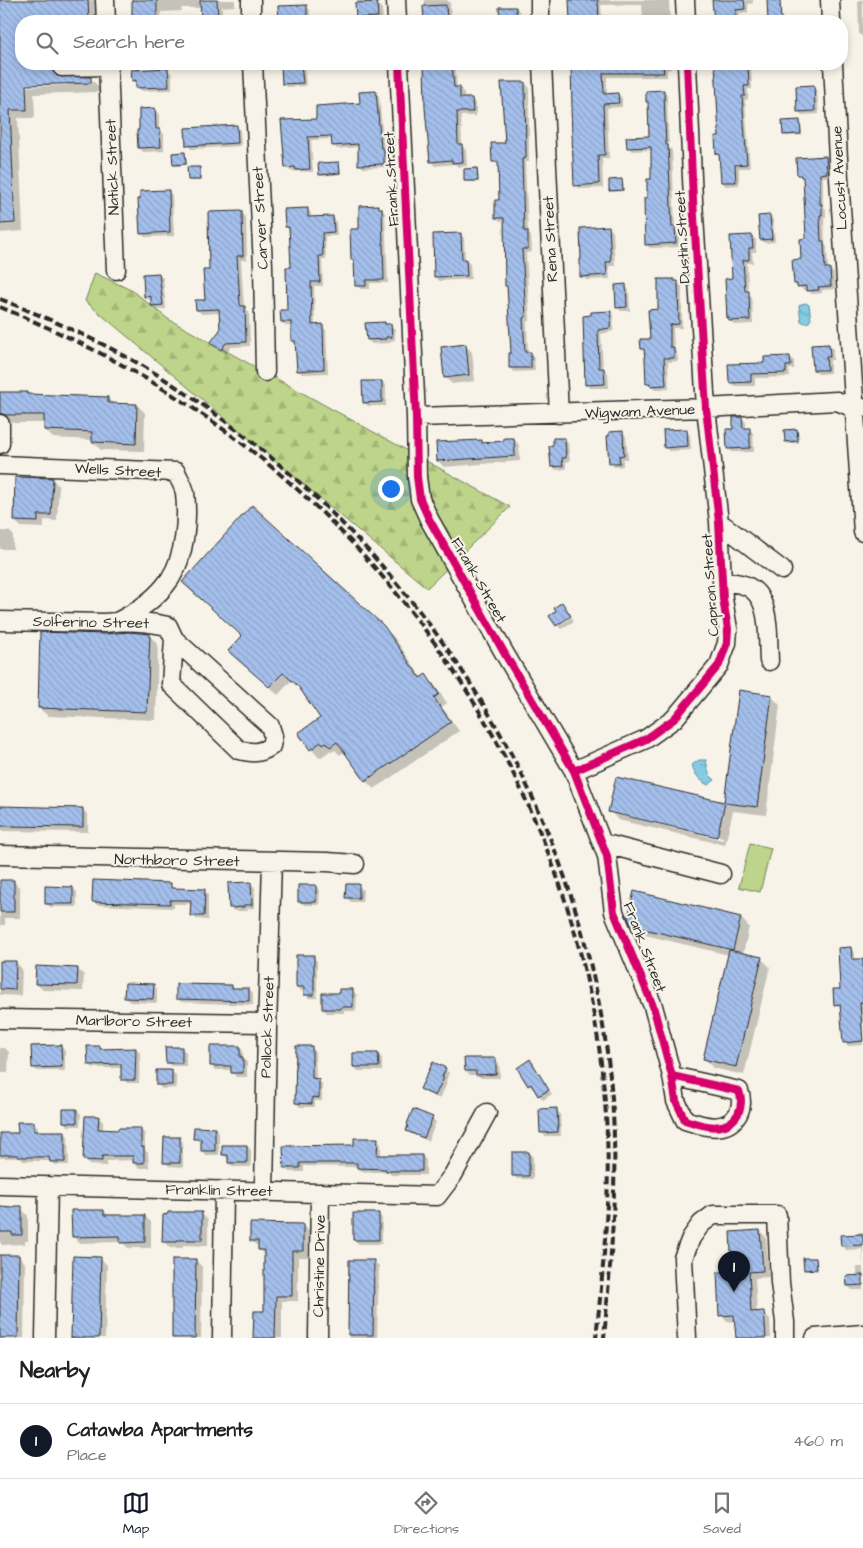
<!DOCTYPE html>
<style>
:root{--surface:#fff;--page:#f2f2f2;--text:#202124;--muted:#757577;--line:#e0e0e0;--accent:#111827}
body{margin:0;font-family:"Architects Daughter",sans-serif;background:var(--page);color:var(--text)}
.you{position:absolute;left:390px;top:488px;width:18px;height:18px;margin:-12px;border:4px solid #fff;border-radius:50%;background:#1a73e8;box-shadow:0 0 0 8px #1a73e833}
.badge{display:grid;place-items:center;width:32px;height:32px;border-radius:50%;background:var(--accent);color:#fff;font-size:16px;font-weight:700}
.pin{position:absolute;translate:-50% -41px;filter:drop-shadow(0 1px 2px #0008)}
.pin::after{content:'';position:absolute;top:26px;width:18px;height:15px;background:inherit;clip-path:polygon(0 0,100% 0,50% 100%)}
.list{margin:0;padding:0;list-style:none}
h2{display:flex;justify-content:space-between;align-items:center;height:65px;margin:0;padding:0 20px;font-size:21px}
h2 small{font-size:16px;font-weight:400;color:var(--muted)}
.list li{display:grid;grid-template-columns:32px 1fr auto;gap:15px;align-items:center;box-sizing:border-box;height:75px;padding:0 20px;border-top:1px solid var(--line)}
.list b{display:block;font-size:19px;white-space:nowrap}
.list p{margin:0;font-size:16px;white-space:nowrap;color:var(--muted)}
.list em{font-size:16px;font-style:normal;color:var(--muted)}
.icon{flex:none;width:28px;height:28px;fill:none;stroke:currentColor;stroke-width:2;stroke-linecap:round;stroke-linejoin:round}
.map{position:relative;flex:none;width:863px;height:1338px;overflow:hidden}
.search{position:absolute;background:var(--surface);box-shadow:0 2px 8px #0003;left:15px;right:15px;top:15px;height:55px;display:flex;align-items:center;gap:12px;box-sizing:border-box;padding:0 18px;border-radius:20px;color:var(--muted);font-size:19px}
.sheet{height:140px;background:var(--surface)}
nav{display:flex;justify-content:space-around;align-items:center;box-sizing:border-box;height:70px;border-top:1px solid var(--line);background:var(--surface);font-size:14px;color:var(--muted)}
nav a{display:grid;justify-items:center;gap:2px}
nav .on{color:var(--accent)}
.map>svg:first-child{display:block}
</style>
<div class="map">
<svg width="863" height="1338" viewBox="0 0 863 1338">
<defs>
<pattern id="forest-firs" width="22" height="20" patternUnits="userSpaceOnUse" patternTransform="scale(1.25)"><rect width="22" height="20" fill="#bdd48a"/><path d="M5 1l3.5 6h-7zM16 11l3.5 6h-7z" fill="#a3b677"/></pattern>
<pattern id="water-ripples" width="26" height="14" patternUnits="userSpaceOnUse" patternTransform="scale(1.25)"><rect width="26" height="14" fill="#83cce4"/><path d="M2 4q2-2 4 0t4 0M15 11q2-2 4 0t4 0" fill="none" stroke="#71afc4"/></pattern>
<pattern id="building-back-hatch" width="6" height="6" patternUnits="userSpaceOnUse" patternTransform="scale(1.25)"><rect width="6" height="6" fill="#a4bfeb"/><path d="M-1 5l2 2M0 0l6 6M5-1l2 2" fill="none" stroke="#8da4ca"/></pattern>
</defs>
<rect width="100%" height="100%" fill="#f7f3e8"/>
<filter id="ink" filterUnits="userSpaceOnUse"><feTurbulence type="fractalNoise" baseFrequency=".02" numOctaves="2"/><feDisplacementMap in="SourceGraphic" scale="10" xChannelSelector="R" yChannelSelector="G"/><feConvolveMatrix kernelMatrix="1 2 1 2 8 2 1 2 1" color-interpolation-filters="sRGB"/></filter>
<g filter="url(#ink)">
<path fill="url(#forest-firs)" stroke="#74805a" d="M95 273 133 291 168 319 510 507 427 588 85 301Z"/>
<path fill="#bdd48a" stroke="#74805a" d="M750 843 771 848 760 892 739 887Z"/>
<path fill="url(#water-ripples)" stroke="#608c9a" d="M806 303 809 305 811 319 809 322 805 323 801 321 799 306 801 304Z
M699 760H706L709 774 715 780 708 785C699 780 695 775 692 765Z"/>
<path fill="#0003" fill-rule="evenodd" d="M0 0H96L97 21H21V64H98L61 70 59 78H90L99 87V92L34 94 35 118H18L23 231 0 233ZM65 83 68 85 20 87V84Z
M133 0H235V6L222 7V21H202V8H181L182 11 161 12V21H130V18H134Z
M357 0H378V5L382 9 383 21H358Z
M425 0H447L450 3 451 21H424Z
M573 0H669L670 21H643L642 4 601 5 602 21H572L571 5Z
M714 0H753V3L748 4V13H739L740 21H715Z
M858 0H863V37L859 34Z
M306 6 310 10V18L325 17 329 21H279V8Z
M516 8 520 12V21H501V9Z
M769 15H780L784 20 811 18 814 21H769Z
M282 64H304L306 86 287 87 284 84Z
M425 64H455L457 88H460L464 93V99H472L476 104V116H461L462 146 466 150 467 166 458 167 455 164 435 166 431 161 426 108Z
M571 64H671V69L667 70V77H607V95L618 94 622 98V107L607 108 609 159H602L603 188 580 189 576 185Z
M717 64H751L752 89H748V99L745 100 750 168H739V185L726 186 722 182 720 157 717 154 721 137Z
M168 70 172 74V90L142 91 133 80Z
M525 83 529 87V162H525L528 233 531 236 532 252 526 253 530 321H527L528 354 534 358 535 371 514 372 510 368 512 354 505 221H500L496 217 500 201 499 165 493 161 506 144Z
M813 86 817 91 819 114 802 115 798 111Z
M663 91 667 95 668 127 669 148 672 150 675 228 679 232V247L650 248 646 244 649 199 653 180 652 150 632 151 628 147 650 137 649 103 647 102Z
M375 92 379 96 384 150 387 153V167L363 168 360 164 359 147 337 149 333 145V139L311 140 313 172 290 171 286 167 317 120 361 104Z
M155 110 159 114V130L164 134V151L143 152 139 148Z
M800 121 801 123 802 135 786 136 784 134Z
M236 126 240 130 241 146 191 149 188 145Z
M184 153 186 155 187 165 176 166 174 165Z
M825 158 829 162 830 177H823V206L826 209V218H824L825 244 827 247 828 269 834 273 835 289 822 290V293L812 294 808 290H803L795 283 807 240 805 179 799 174Z
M339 163 340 165 341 174 321 176 320 174Z
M200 168 201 170V181H191L189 180Z
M477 169 478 171 479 182H467L466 181Z
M621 181 623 182 624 191 612 192 611 190Z
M168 191 172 195 174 236 145 237 141 233Z
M378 206 385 213 388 283H370V289H361L356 285V263L352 259 360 230Z
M307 209 311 213V218L332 217 336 221 337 236H325L326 260H322L323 286H314L315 326H322L326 330 328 373 302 374 298 370 297 345 293 341 292 326H286L282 322 289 312 292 268 290 231 286 227Z
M241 212 246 217 247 260H241L244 307 249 312 250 346 231 347 226 354 212 343 220 331V313L202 314 197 310 206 301 210 271Z
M770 216 773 220 775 242 764 243 761 239Z
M609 227 613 232 615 266H609L610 279 586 280 582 276Z
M460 234 464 238 465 259 470 264 471 279 439 281 435 276Z
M752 236 756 240V252H752L753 263H747L748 293 752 297 753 324 734 325 728 317 733 280Z
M158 274 163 278 166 309 157 310 152 306V300H149L145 296Z
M673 280 682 286V328H673L674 349 677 352 678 361 668 362 669 389 655 390 648 383 645 352 642 349 651 340 659 311Z
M625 286 629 290 630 311H621L617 307Z
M610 312 614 316 613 331 601 334 603 369 608 373 609 388H590L586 384 585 317Z
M384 323 386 325H390L395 329V340L390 341V343L372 344 368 340Z
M465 345 472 352 475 381 452 384 445 377Z
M829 345 833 349V360H830V373L818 374 814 370Z
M790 357 794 361V369H789L790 377 755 378V386H735L731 382 765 364Z
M382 382 386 386V406H368L364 402Z
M0 393 107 398 114 404 137 405 145 413 144 451 101 450 93 442V440L53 438 45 430V423H15L8 421 0 423Z
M742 418 746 422V429H749L753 433 754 452H732L728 448 735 430Z
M796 430 798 432 799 443 788 444 787 442Z
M686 431 690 435 691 450 669 451 665 447Z
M622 432 626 436 628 459H623V466L614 467 610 463Z
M514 439 519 445 520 461 444 467 438 461 481 442 484 444 505 443Z
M564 439 568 443 570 461 566 462V469L556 470 552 466 555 446Z
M52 479 59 486 57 521 44 520V528L21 527 15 521Z
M0 531H9L13 535V549H0Z
M572 617 574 621 561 629 558 626Z
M383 627 393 636 422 678 425 676 434 684 447 703 442 707 459 731 374 789 365 780 345 751 340 755 335 750 332 752 331 750 320 758 311 749 322 718 300 688 292 680 278 695 239 659Z
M105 635H149L158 644 156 720 48 716 39 708Z
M740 692 771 696 780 705 766 815 733 811 725 845 618 820 610 811 725 804ZM618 813 723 837V840L618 815Z
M0 809H82L88 815V832L0 831Z
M0 881H13L20 888V918H5V925H0Z
M251 883 255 888V908L247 909 248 911H234L230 907Z
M170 884 174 890H204L208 895V920L196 919 192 915V904H174V908L97 905 93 901Z
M316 886 320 890 319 905H304L300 901Z
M359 886 363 890 362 902H351L347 898Z
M73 888 77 892V907H50L46 903Z
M741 918 749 927 743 954 761 958 770 967 744 1075 713 1068 705 1059 729 955 641 934 632 925Z
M851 949 855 953V960H863V1045L848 1046 844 1042 841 1008 835 1004 841 990Z
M313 957 317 961V998H309L305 994V991H301L297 987Z
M0 962H16L22 969 21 996 0 995Z
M77 969 84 975 83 991 43 990 36 984Z
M153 985 157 989V1003L130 1002 125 998Z
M232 987 235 989H249L253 993V1005L181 1002 177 998Z
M353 991 357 995 356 1011H344V1013H327L323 1009 341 994Z
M61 1046 65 1051V1071H37L33 1067Z
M100 1047 103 1051 136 1049 140 1053 139 1083H127L123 1079V1068H93L89 1064Z
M239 1047 243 1051V1059L247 1062V1077H236L232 1072V1070H215L211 1065Z
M311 1047 315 1051 316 1080H318L322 1084V1101H315V1107H300L296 1103Z
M0 1048H5L9 1052 8 1073H0Z
M181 1048 186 1052V1066H171L167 1062Z
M378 1054 382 1058V1071H358L354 1067Z
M495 1059 499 1063 500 1078H481L478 1075H470L466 1071Z
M530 1061 552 1094 543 1100 534 1088 533 1089 529 1085Z
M445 1069 449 1073 446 1081 447 1083 440 1099 426 1093 422 1089Z
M171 1071 176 1075V1088L162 1089 158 1085Z
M77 1110 81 1114 80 1126H68L64 1122Z
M556 1110 560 1114 561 1136H545L541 1132Z
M98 1117 103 1122V1131L140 1129 145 1134V1150L148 1153 149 1168H139L134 1163V1160L107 1161V1166L89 1165 84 1160Z
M432 1118 436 1122 428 1141 412 1134 408 1130Z
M34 1123 38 1127V1132H64L68 1136 69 1165H55L50 1161H23L21 1158H0V1135H19Z
M215 1129 219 1133V1155H206L202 1151V1142H199L195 1138Z
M179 1138 183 1142V1167L169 1166 164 1162Z
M377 1139 381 1144V1157L422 1156 426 1160V1175H391L389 1172H362L358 1167 304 1166V1172H289L285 1168 284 1148 355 1146Z
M247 1146 251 1150V1167H233L229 1163V1159L223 1155Z
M529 1153 533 1157V1179H517L513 1175Z
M0 1206 5 1209H22L28 1216V1241H25V1244L2 1245 0 1242Z
M104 1211 109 1216H144L151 1222V1248H128L122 1242 79 1243 73 1236Z
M201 1213 208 1220V1246L183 1245V1248H170L164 1242Z
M378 1214 382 1218V1244H359L354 1240Z
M302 1225 309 1231 308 1257H298V1301H282V1338H254L266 1312 265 1256 259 1250V1247L251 1241Z
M760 1231 766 1237 769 1277 755 1278 757 1313H764L770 1319 771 1338H737L736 1321 727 1322 721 1315 733 1273Z
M858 1232H863V1290H852L848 1286 857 1277V1267H863L862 1249 846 1250 842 1245 858 1236Z
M0 1256H19L25 1263 24 1338H0Z
M100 1258 107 1265 105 1338H73Z
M816 1259 817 1261 818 1271H807L805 1269Z
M173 1260H196L202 1267 201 1338H172Z
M350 1261H374L379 1266 377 1338H349Z"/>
<path fill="url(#building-back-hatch)" stroke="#2b2b2b" d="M0 0H88L89 21H21V64H52L53 72 57 76 91 77V83L26 85 27 110H10L15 223 0 224Z
M132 0H157V21H132Z
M200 0H217L218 21H201Z
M569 0H598L599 21H570Z
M712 0H744L745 9 736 10V21H714Z
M767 0H780L781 21H768Z
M377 2 378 17 356 18 355 3Z
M307 5V21H279L278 6Z
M446 5 447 21H424L423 6Z
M499 7H516L517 21H500Z
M301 64 303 83 282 84 281 65Z
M424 64H452L454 87H460V98H472L473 112H457L458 144H462L463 162 452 163V160L430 162 425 108Z
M571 64H663L664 73H603L604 94 618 93 619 103 603 104 605 155H598L599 184 574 186 571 109H572Z
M715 64H748L749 86H744L745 96H742L747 164 735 165 736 182H721L719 154H716L715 136H719Z
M168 68 169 87 136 88V80L132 81 131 70Z
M501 82H525L526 158 522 159 524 231H528V249H522L526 317 523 318 525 352H531V368H509V353H511L507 286H505L504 218H495V200H499L498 162H492L491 143H505Z
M814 85 815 111 797 112 796 86Z
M664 90 665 123 666 145H668L672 227H675L676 243 645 245 644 198H647V179H651V147L627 148 626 137 649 136 648 102H646V91Z
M376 91 381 148H384V164L358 165V144L332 146 331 136 308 137 310 169 296 170 295 167 285 168 281 120 316 119V106L360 103 359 92Z
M155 108 156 129H160L161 147 138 148 137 130H139V109Z
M800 120 801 134 783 135 782 121Z
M237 125 238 143 186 146 185 128Z
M185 152 186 164 173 165 172 153Z
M826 156 827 173 820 174V204H822V215H820L821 241H824L825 268H830L831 286 818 287 819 290 806 291V286L797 287V284H794L792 260 801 259 800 239 806 238 803 177H801V175H797L796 158Z
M339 162 340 173 319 175 318 163Z
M187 167H200V180H188Z
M477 168 478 181H464V169Z
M622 179 623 190 609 191V180Z
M169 190 170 232 140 234 138 199H140V191Z
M378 205 379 208H382L384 280H366V286H355L354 260H351L350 229H359V206Z
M308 208V217L333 216 334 232 322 233 323 256H319L320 282H311L312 325 323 324 324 369 297 371 295 341H291V322H281L280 310H287L286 267H291L289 227H285L284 209Z
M242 211 243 256H237L240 304 241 306H245L246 342 226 343 221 350 210 343 220 330 219 309 196 310 195 300H205L203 270H209L208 212Z
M770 215 772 239 760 240 758 216Z
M609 226 611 262H606L607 275 580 277V259H581L580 228Z
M461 233 462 259H466L467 276 434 277 433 234Z
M752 235 753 248H749V260H743L745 291H749L750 320 729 321V318H727L725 279 732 278 730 236Z
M159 273 163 305 151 306V296L144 297 143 274Z
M658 279H674V281H678L679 324 670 325V347H674V358H664L666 385 650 386V383L646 384 645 359 644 349H641L640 339H650L648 310 658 309Z
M626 284 627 307 616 308 615 285Z
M611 311 610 328 598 330 599 368H604L605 384 585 385 583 316 591 315V312Z
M385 322V324H391L392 337H386V339L367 340 365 323Z
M466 344 469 375 444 378 441 347Z
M829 344 830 357H826L827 370H813L811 345Z
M790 356 791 366H786V373L751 374V382L730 383 729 381 728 364 764 363V357Z
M362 381H382V402L363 403Z
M0 392H27V394L108 397V403L137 404 136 444 92 442V432L44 430V415H6L0 413Z
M733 417H742L743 428H750V448L727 449 726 429H733Z
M687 429 688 446 664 448 663 430Z
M797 429 798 441 785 442 784 430Z
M623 431 624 455 619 456 620 463H609L607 436H609V432Z
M504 438H514L515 456 437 461 436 442 482 440V443L504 441Z
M553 438H565L566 458H562L563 466 551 467 549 446 553 445Z
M15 477 53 478 51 515H38V522L14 521Z
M252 505 384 626 420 678 426 674 439 694 434 698 451 722 365 781 337 742 330 747 326 742 323 744 321 742 310 750 298 733 320 718 298 686 283 673 269 687 228 651 242 636 182 582Z
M562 602 571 616 556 626 549 616 556 611 554 608Z
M40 632 105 634 129 632 150 634 147 712 38 708Z
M739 690 772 695 757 807 725 803 717 837 608 812 616 777 724 802Z
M0 806 83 808V827L0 826Z
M0 880H14V912H0Z
M93 880 171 883V888L205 889 204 916H190L191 900H170V904L92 902Z
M251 882 252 905H244V907L229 908 228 883Z
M346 884H359V898H345Z
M298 885H316V902H298Z
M45 886 73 887V904H45Z
M634 891 741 917 733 950 631 926 628 917Z
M851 947 852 959H863V1002L860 1003 863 1041 843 1043 840 1004 834 1005 833 989H840L838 948Z
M729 950 762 957 736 1067 703 1059Z
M296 955H314V995H304V987H296Z
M0 961H16L15 990 0 989Z
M36 966 78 968 77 985 35 984Z
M125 983 154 984 153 999 124 998Z
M176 984 232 985V988H249V1001L176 999Z
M339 989H353V1007H341V1009H322V993H339Z
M61 1045 62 1067 32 1068 31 1046Z
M87 1046H100V1049L136 1048 135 1080H121V1064L88 1065Z
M210 1046H240V1057H243V1073H231V1066H210Z
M296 1046H312V1078L319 1079V1098L312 1097V1104L295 1103Z
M165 1047H182V1063H166Z
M353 1053H378L379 1067H353Z
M464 1058H496V1074L476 1075V1071H465Z
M530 1059 549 1090 538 1096 531 1084 528 1086 517 1068Z
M433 1062 446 1068 442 1077 444 1078 435 1096 420 1089Z
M156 1070H172V1085H156Z
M557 1108 558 1132 540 1133 539 1109Z
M63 1109H77V1123L63 1122Z
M413 1109 433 1117 424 1138 406 1131 408 1125 407 1124Z
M85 1116H99L98 1129 118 1130V1128H141V1147H144V1163H133V1156H102V1161L83 1160Z
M17 1122H34V1131H65V1162H50L49 1157H18V1155H0V1133H18Z
M194 1127 215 1128V1151H201V1139H193Z
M164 1137H180V1163H163Z
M354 1138H378L377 1155H422V1171H386V1169L357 1168V1163H300V1168H284L283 1146 354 1145Z
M222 1145H247V1163H228V1155H222Z
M512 1152H529V1176H512Z
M14 1206H22V1235H12V1232H0V1207L14 1208Z
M71 1210H104V1215H145V1242L120 1243V1236L72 1237Z
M168 1212H202V1240H177V1242H162L163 1215 168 1214Z
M353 1213H379V1240H353Z
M250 1223 303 1224V1251H292V1296H276L275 1338H253L254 1311H264V1250H258V1241H250Z
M760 1230 763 1271 749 1272 751 1312 764 1311 766 1338H736L734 1315 719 1316 717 1272H732L730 1232Z
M863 1234V1245L841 1246 840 1235Z
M0 1255H19L18 1338H0Z
M73 1256 101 1257 99 1338H71Z
M803 1258H816L817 1269 804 1270Z
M172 1259H196L195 1338H172Z
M349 1260H374L373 1335H348Z
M863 1275V1285L847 1286 846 1276Z"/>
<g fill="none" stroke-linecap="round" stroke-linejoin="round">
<g stroke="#2b2b2b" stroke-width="21">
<path id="minor" d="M105 0 106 21
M251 0V21
M396 0 397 21
M540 0V21
M685 0 686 21
M830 0 831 21
M108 64 116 270
M253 64 263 266 265 372
M399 64 416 417 417 477 420 499 429 519 506 656 574 771 607 856 614 912 653 1006 672 1076 676 1101 685 1120C703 1126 726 1134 738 1114 742 1106 742 1099 739 1091L672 1076
M542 64 559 414
M833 64 839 178 863 532
M62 67 108 66
M416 417 706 408 837 401 854 408H863
M0 444V424
M0 465 176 472C179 479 184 486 185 493 188 520 185 556 170 579 157 598 137 612 117 622
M719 522 782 570
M722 583C773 578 767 626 769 661
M0 621 105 623C126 620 148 622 168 626L174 639 270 726 273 736 271 746C260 754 252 753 239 750L171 684 174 639
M574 771 646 739 674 719 719 665 727 643 728 629 723 599 719 522 706 408 693 200 687 64
M602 843 721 874
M0 855 327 862 355 864
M0 1019 267 1023
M0 1185 437 1196 453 1175 487 1113
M264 1192 267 1029 272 862
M45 1338 48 1186
M222 1338 224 1191
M318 1338 320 1193
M687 1338 683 1258 691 1238 701 1224 713 1215H777L780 1283 785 1322V1338
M815 1338 863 1334"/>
</g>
<use href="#minor" stroke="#f7f3e8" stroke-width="18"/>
<path stroke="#2b2b2b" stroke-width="4" stroke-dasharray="8 4" stroke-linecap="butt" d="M0 299C60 323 121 350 175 386 404 537 566 772 606 1045 621 1145 613 1237 604 1338
M0 307C76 338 149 376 216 424 419 569 564 799 599 1047 607 1105 610 1164 606 1222 604 1261 600 1299 596 1338"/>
<g stroke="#f7f3e8" stroke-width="11">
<path id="cycleway" d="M399 64 416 417 417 477 420 499 429 519 506 656 574 771 607 856 614 912 653 1006 672 1076 676 1101 685 1120C703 1126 726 1134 738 1114 742 1106 742 1099 739 1091L672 1076
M574 771 646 739 674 719 719 665 727 643 728 629 723 599 719 522 706 408 693 200 687 64"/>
</g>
<use href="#cycleway" stroke="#d6006c" stroke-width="8"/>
</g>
</g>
<g text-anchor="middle" stroke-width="4" stroke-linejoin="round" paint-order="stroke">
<g font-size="15" fill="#2b2b2b" stroke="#f7f3e8">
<text transform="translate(112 167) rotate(-92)" y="5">Natick Street</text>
<text transform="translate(839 178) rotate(-93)" y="5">Locust Avenue</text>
<text transform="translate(391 179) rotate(-93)" y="5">Frank Street</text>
<text transform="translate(260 218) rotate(-93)" y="5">Carver Street</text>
<text transform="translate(682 237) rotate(-93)" y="5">Dustin Street</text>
<text transform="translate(550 239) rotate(-93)" y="5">Rena Street</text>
<text transform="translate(640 411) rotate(-2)" y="5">Wigwam Avenue</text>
<text transform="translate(118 470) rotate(3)" y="5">Wells Street</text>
<text transform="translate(479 580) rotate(60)" y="5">Frank Street</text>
<text transform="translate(710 585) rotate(-94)" y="5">Capron Street</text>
<text transform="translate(91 622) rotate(1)" y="5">Solferino Street</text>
<text transform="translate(177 860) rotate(1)" y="5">Northboro Street</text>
<text transform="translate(645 947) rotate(69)" y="5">Frank Street</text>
<text transform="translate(134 1021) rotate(1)" y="5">Marlboro Street</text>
<text transform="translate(267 1027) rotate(-88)" y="5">Pollock Street</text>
<text transform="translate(219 1190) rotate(1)" y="5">Franklin Street</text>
<text transform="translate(319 1266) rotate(-89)" y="5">Christine Drive</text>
</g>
</g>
</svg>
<div class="you"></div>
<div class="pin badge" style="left:734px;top:1292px">1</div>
<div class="search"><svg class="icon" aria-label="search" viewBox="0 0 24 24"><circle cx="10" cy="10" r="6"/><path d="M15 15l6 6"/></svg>Search here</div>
</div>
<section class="sheet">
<h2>Nearby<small></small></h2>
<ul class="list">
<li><span class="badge">1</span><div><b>Catawba Apartments</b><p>Place</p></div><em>460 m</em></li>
</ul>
</section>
<nav>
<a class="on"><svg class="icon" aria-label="map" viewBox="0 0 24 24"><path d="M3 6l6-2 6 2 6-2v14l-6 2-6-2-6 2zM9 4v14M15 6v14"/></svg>Map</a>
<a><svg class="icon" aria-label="directions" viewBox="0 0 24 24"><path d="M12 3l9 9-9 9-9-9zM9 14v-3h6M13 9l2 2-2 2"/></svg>Directions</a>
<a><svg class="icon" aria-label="saved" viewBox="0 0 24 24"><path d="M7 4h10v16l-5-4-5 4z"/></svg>Saved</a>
</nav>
